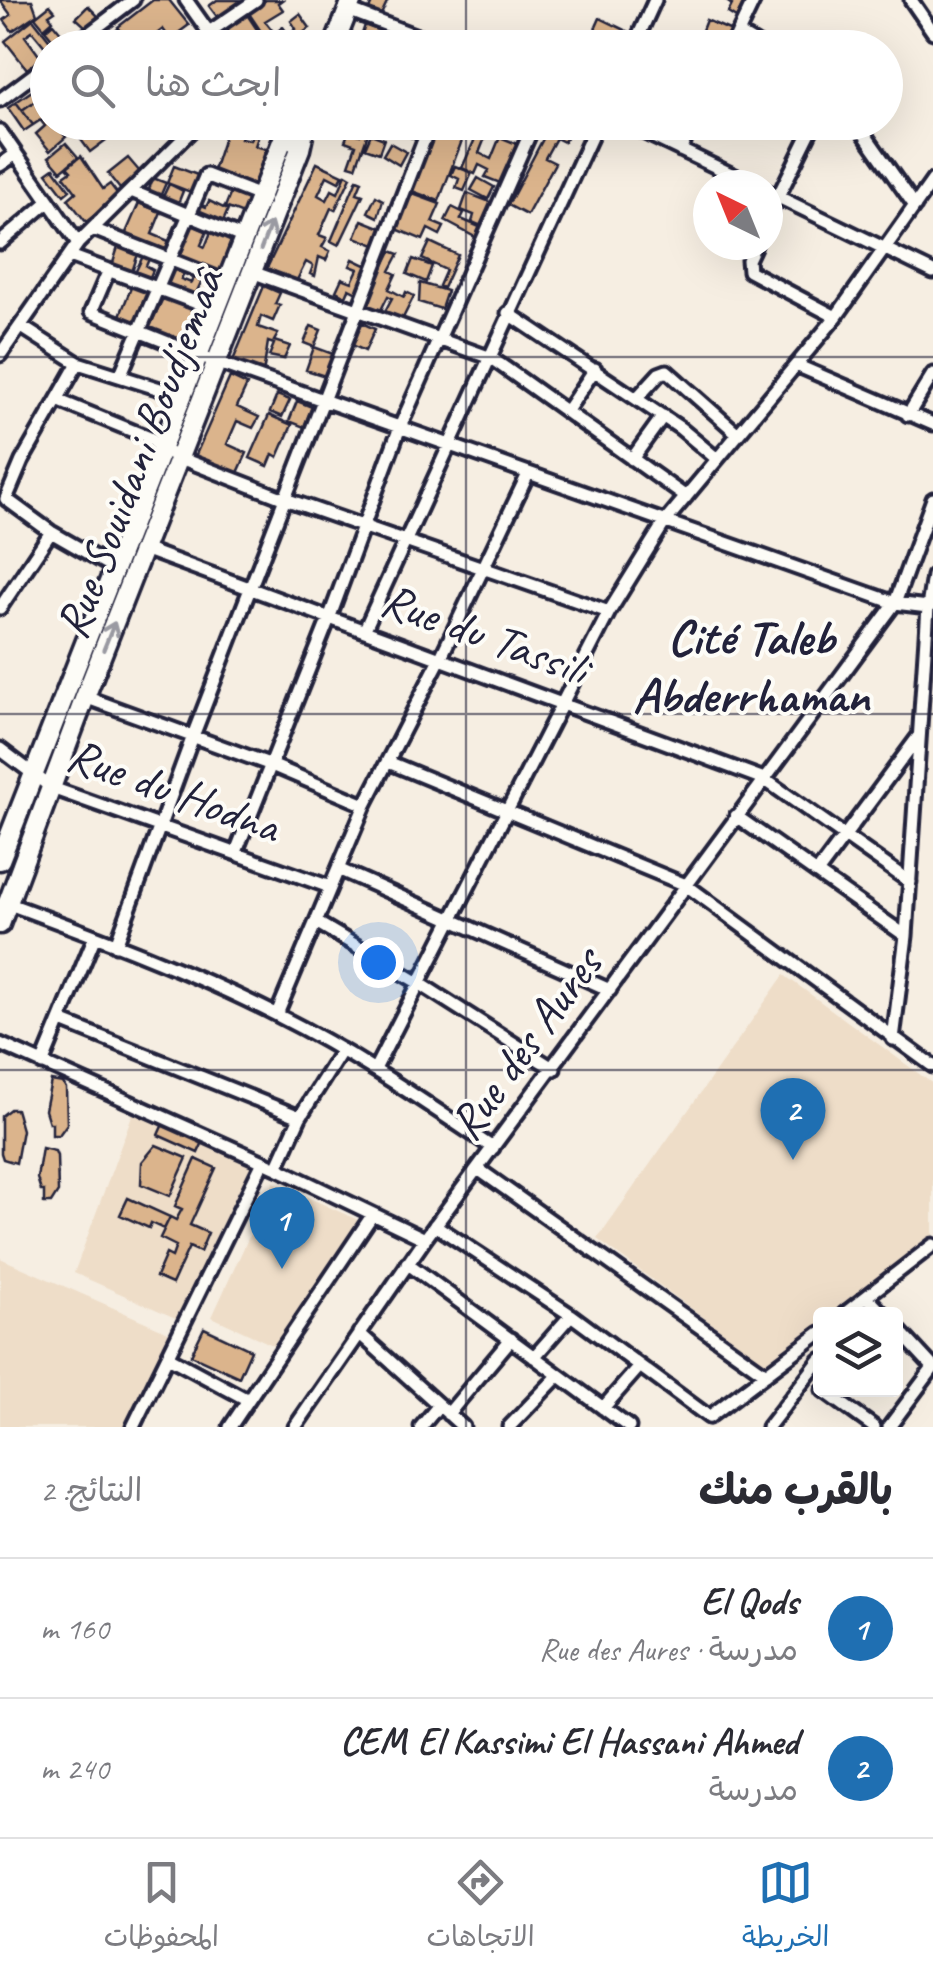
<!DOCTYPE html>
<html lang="ar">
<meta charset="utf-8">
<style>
:root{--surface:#fff;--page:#f7f7f7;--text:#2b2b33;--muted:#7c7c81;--line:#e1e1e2;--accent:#1f6fb2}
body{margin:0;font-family:Caveat,"Playpen Sans Arabic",sans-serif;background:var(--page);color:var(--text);direction:rtl}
.controls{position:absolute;right:30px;bottom:30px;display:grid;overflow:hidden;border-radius:10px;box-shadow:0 10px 40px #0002}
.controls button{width:90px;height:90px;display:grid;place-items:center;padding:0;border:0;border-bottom:2px solid var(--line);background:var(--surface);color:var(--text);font:50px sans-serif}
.compass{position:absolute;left:693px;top:170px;width:90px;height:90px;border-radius:50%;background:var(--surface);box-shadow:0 10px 40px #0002;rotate:317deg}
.you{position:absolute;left:378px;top:962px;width:35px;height:35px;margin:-25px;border:8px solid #fff;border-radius:50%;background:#1a73e8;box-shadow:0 0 0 15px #1a73e833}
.badge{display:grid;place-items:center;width:65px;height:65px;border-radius:50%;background:var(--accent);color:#fff;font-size:32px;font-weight:700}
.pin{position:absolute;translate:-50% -82px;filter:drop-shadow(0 2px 5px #0008)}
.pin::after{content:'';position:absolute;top:52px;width:35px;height:30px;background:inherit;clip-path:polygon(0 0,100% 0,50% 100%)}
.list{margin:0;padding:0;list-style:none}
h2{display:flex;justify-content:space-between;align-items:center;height:130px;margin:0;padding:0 40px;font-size:42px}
h2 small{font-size:32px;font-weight:400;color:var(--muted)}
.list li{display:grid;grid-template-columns:65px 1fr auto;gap:30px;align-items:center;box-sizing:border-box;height:140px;padding:0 40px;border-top:2px solid var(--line)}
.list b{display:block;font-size:38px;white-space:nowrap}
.list p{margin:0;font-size:32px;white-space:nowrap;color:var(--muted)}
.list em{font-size:32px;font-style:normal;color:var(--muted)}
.icon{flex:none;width:55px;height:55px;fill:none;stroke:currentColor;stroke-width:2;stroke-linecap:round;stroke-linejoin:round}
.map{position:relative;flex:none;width:933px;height:1427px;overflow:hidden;direction:ltr}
.search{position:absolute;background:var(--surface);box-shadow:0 10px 40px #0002;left:30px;right:30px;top:30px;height:110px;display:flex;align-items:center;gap:25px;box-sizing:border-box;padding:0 35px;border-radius:55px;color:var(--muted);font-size:38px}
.sheet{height:410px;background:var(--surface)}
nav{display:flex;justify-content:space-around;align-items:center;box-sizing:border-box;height:140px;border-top:2px solid var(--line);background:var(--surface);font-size:28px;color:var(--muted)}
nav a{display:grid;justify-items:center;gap:5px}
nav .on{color:var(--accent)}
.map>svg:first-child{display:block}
</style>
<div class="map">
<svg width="933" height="1427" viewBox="0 0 933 1427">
<rect width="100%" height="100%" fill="#f6eee2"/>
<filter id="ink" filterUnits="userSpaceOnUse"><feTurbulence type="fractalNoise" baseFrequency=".01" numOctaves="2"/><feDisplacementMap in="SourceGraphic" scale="20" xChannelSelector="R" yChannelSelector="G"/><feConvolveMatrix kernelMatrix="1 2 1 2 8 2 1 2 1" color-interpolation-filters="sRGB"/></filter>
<g filter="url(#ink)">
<path fill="#eeddc8" d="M784 975 933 1084V1235L832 1314H820V1323L768 1365 597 1239Z
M134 1110 254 1163 180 1320 74 1273Z
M274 1182 360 1221 279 1348 212 1317Z
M0 1258 175 1335 129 1427H0Z"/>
<path fill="#dbb48c" stroke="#22223b" stroke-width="2.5" d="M0 0H32L37 14 12 31 4 20 11 15Z
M153 0H169L189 25 170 39 163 29 149 40 154 48H134L118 27Z
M217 0H244L218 18 209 6Z
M266 0H282L278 3 283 10 265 21 272 30 264 36 248 12Z
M373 0H388L379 19 367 14Z
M725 0H751L748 7 743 5 736 18 728 13 732 5Z
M50 5 55 11 49 15 53 20 44 28 35 17Z
M88 6 98 16 87 28 76 18Z
M246 13 264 40 260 43 264 48H241L225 27Z
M300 14 310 28 294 39 290 33 296 29 291 21Z
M600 18 635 35 629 48H618L592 36Z
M33 19 52 43 46 48 32 31 25 36 41 58 27 69 5 41Z
M706 20 734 32 728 48 699 38Z
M53 23 67 40 59 47 45 30Z
M365 25 393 35 389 48 358 46Z
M283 27 288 34 272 46 267 39Z
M118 29 129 44 124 48H92Z
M447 31 464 37 462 45 453 41 451 47 442 43Z
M39 86 48 98V107L41 97 22 110 16 102Z
M41 97 48 107V115L33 125 22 110Z
M16 102 33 125 24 131 8 108Z
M47 116 48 122H53L66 137 50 151 36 134 45 126 41 121Z
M68 122H105L114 134 90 152Z
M229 122H240L238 128 244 129 241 138 250 140 252 135 258 137 255 146 266 149 253 188 212 174Z
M365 122H372L356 167 349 165 356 145 345 141 349 131 360 135Z
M389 122H402L419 130 415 139 387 127Z
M439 122H469L439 201 412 191Z
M552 122H575L564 142 556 138 545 158 555 163 527 215 508 205Z
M479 130 487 133 479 153 491 159 500 137 517 144 500 183 485 177 489 170 479 165 475 174 462 168Z
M371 134 384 139 379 153 365 148Z
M66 143 78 157 61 171 49 157Z
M390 143 406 152 399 165 383 155Z
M81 156 103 189 110 184 119 196 86 222 68 199 76 192 64 176 71 171 67 167Z
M128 158 140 172 120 189 108 174Z
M317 163 343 175 339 182 327 176 318 195 327 200 332 190 338 193 346 174 351 177 335 210 331 208 319 235 327 238 322 247 330 251 326 260 319 257 315 276 310 274 313 266 306 262 296 282 267 268Z
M174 166 200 176 193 193 167 183Z
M455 166 472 173 464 191 456 188 459 179 451 175Z
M54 168 70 190 64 195 47 173Z
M153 178 166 183 159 199 147 195Z
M478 178 494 187 488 199 471 190Z
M357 179 362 181 357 193 363 195 339 245 331 241Z
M169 184 183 191 177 206 162 199Z
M232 190 250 198 243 214 225 207Z
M410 193 440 204 432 222 444 227 440 235 428 229 423 240 394 228Z
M467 193 493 203 484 227 472 222 474 215 461 210Z
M376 196 383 200 378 217 368 212Z
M209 201 228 210 222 224 195 212 199 204 206 207Z
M139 203 161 212 152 234 171 242 166 253 125 235Z
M452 207 464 213 461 219 482 228 477 238 445 221Z
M362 220 382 228 375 245 355 237Z
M190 224 207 231 201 245 205 247 211 232 233 240 218 274 177 256Z
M430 242 458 255 443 288 439 286 446 270 422 259Z
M118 247 138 254 132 272 112 266Z
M391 251 399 254 390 271 396 274 389 289 404 297 406 292 414 296 402 320 384 313 392 298 388 296 380 312 364 305Z
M143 256 149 259 146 266 153 270 149 279 135 273Z
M353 259 370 267 357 293 349 289 346 296 336 291 342 278 352 282 358 269 350 266Z
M413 259 432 266 426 282 407 274Z
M172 268 184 273 181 279 191 283 194 276 202 280 194 298 165 284Z
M420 283 447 291 441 309 419 302Z
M132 285 150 292 136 325 119 318Z
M264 286 280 293 275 304 280 305 273 321 261 316 258 327 278 334 274 341 290 346 284 359 269 356 274 344 268 342 263 374 232 363Z
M164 296 203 314 189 345 148 330Z
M362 323 375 329 365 351 352 345Z
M311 326 321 330 314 347 304 343Z
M314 347 333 354 325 376 306 370Z
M230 377 247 385 237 407 259 417 253 428 237 421 227 444 247 453 236 477 194 459Z
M277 395 290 400 282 417 270 412Z
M297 401 312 407 304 427 289 421Z
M269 415 292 425 278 457 273 454 268 466 250 458Z
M51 1081 63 1083 66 1088 67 1124 59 1135H52V1123H49L45 1110Z
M10 1109H16L22 1130 16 1163 3 1159 1 1153V1116Z
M163 1124 203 1142 198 1153 158 1135Z
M156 1145 187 1158 170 1196 141 1184 142 1162Z
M42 1148 55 1151 57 1156 58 1192 51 1203H44V1191H41L37 1178Z
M196 1159 216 1168 190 1225 208 1233 200 1252 189 1247 172 1284 156 1277 166 1254 172 1257 176 1246 160 1238 170 1217 176 1220 182 1209 175 1206Z
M128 1198 170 1217 164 1229 151 1223 149 1228 120 1215Z
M204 1328 251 1350 239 1377 191 1355Z"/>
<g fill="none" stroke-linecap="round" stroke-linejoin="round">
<g stroke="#22223b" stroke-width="19">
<path id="minor" d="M186 0 220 48
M911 0 933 32
M348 10 448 48
M209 32 256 0
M738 33 763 48
M70 48 133 0
M633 48 655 0
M731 48 754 0
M0 100 48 64
M272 122 283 139 300 149
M622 122 754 185
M856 122 915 206
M0 131 78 243
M680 150 694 122
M0 165 16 154
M131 191 244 238
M768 192 933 272
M768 217 815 122
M93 229 227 282
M0 243 49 201
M755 245 748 260 749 271 836 317
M70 256 216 310
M109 270 91 312 216 362 895 603 928 607 933 605
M252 272 491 358 686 497
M508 313 680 428 717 459
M22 327 78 363 182 396
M0 355 78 243 200 122
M796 365 933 424
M120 376 206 175 260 196
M637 398 659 374 667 371 738 434
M57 400 78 363
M566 412 595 369
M908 415 933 374
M632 459 663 416
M141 548 764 779 910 882
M112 567 51 532 6 499 22 461 57 400 150 438 161 449 180 458 285 499 609 612
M0 608 51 532
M365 629 598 122
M85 697 269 764 365 805
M0 749 52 788 330 887
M388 762 686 885 933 1066
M736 816 906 936
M236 852 330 616 400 427 535 122
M338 869 610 990
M817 873 918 737
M4 902C96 936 191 971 279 1016 355 1054 423 1101 493 1148
M316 922 419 983 554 1069
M116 945 193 736 431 122
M277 1014 365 805 440 659 528 474
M61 1021 300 1117
M893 1039 906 936 928 607 933 576
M0 1044 277 1168 425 1239 895 603 933 499
M42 1064 95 936
M375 1069 609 612 664 523 836 317 933 180
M277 1168 300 1117 342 1050
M478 1169 766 1374
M435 1225 571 1315 709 1417 820 1333
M407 1263 629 1427
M867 1297 883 1314
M844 1314 933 1245
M896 1327 933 1367
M359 1333 463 1427
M168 1357 248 1400
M534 1357 571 1315
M823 1390 874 1427
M603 1408 639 1367
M448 1414 511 1339
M133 1427 263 1162
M230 1427 373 1214
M295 1427 425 1239
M421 1427 439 1405
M509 1427 558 1376
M768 1427 820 1360
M889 1427 933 1368"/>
</g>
<g stroke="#22223b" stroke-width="25">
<path id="secondary" d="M333 48 352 0
M0 860 274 162 283 139 296 122
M0 924 85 697 300 149 306 122"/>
</g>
<use href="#minor" stroke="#fdfcf7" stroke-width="11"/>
<use href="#secondary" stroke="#fdfcf7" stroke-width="18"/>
</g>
<defs><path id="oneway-shaft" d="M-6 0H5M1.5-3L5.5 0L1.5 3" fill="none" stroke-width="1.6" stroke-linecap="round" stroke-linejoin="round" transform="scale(2.5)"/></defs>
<g stroke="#9a9aa2">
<use href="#oneway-shaft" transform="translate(266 236) rotate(-69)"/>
<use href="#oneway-shaft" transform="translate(109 636) rotate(-68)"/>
</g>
</g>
<path fill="none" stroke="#22223b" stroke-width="2.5" stroke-opacity="0.55" d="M466 0V48M466 122V1427M0 357H933M0 714H933M0 1070H933"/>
<g text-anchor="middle" stroke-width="8" stroke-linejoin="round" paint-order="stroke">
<g font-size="48" fill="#22223b" stroke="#fdfcf7">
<text transform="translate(138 453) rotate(-69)" y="17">Rue Souidani Boudjemaâ</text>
<text transform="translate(485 633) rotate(20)" y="17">Rue du Tassili</text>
<text transform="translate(174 789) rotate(20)" y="17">Rue du Hodna</text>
<text transform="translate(524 1043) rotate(-54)" y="17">Rue des Aures</text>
</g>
<g font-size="50" font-weight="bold" fill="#22223b" stroke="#fdfcf7">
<text x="751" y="654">Cité Taleb<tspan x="751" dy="58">Abderrhaman</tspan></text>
</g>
</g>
</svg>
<div class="controls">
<button><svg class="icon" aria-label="layers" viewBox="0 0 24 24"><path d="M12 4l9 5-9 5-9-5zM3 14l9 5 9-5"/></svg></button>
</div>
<svg class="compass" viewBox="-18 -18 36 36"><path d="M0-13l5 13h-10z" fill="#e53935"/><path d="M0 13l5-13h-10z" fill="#7c7c81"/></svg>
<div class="you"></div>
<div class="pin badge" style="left:282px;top:1269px">1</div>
<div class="pin badge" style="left:793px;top:1160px">2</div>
<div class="search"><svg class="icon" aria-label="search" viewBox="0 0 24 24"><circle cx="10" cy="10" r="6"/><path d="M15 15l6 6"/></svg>ابحث هنا</div>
</div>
<section class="sheet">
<h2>بالقرب منك<small>النتائج: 2</small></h2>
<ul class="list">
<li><span class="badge">1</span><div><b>El Qods</b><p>مدرسة · Rue des Aures</p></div><em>160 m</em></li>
<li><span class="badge">2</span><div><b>CEM El Kassimi El Hassani Ahmed</b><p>مدرسة</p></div><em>240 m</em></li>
</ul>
</section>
<nav>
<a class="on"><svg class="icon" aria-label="map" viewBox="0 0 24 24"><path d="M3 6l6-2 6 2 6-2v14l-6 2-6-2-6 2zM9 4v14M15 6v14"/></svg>الخريطة</a>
<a><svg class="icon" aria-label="directions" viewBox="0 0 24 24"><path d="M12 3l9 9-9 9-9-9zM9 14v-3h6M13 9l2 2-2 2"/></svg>الاتجاهات</a>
<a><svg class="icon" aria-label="saved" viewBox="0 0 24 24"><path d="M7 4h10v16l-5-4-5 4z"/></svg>المحفوظات</a>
</nav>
